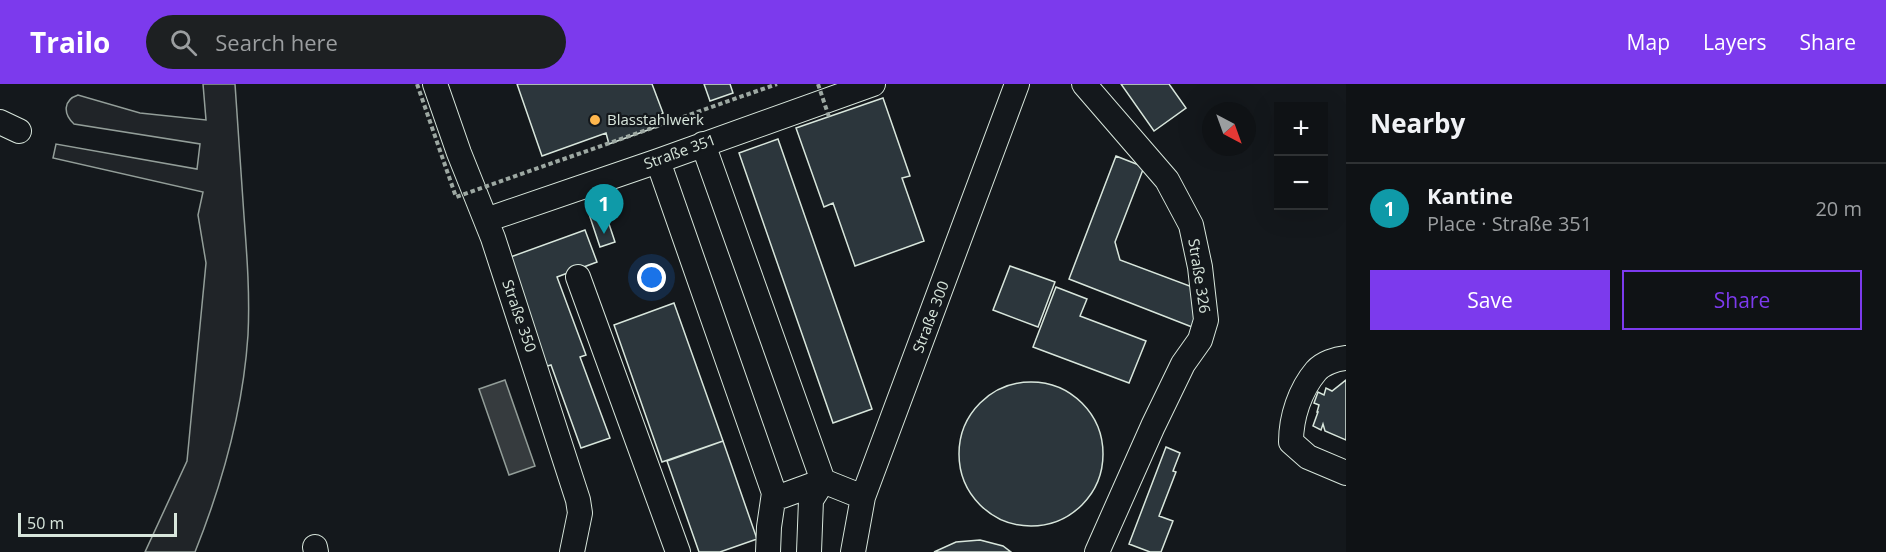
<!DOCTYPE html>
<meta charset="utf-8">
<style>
:root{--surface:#0f1215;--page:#1d2022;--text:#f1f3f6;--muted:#9b9ea0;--line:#2f3234;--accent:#7c3aed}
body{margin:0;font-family:"Open Sans",sans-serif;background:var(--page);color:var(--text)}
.controls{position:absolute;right:18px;top:18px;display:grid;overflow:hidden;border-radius:0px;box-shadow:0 6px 24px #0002}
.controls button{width:54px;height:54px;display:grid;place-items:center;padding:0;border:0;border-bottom:2px solid var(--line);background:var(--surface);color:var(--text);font:30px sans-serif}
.compass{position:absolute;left:1202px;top:18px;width:54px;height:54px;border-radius:50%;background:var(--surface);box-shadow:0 6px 24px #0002;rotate:139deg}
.scale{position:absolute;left:18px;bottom:15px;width:159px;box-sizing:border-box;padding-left:6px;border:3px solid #d8e6dc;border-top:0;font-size:16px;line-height:21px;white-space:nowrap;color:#d8e6dc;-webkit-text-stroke:4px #14181c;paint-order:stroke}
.you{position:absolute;left:652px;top:194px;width:21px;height:21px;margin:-15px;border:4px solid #fff;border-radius:50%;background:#1a73e8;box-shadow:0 0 0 9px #1a73e833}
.badge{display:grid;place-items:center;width:39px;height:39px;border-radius:50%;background:var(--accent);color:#fff;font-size:20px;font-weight:700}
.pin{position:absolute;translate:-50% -50px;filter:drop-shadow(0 2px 3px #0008)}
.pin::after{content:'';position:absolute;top:32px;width:21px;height:18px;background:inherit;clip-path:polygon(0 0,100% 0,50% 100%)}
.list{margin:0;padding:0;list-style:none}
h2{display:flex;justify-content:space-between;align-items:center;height:78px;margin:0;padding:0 24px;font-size:26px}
h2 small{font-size:20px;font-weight:400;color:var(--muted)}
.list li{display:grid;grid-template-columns:39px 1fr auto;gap:18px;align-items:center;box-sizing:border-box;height:90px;padding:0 24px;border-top:2px solid var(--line)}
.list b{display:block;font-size:22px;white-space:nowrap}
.list p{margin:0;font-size:20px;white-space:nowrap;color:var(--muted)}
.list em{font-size:20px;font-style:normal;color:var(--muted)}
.actions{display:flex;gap:12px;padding:18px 24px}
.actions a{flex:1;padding:14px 0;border:2px solid var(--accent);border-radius:0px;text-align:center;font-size:21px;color:var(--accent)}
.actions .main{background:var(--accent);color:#fff}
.icon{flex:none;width:33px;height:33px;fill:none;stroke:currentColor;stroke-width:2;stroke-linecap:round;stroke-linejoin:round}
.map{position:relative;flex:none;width:1346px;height:468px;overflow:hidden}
header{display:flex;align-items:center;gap:36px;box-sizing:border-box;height:84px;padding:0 30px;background:var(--accent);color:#fff}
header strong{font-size:28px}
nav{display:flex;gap:33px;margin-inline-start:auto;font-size:21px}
.search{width:420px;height:54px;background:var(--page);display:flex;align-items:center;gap:15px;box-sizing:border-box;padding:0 21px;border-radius:33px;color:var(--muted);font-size:22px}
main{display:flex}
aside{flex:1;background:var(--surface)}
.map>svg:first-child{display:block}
</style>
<header>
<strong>Trailo</strong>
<div class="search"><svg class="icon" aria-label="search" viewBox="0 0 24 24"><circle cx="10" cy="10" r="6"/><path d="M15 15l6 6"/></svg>Search here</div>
<nav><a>Map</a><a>Layers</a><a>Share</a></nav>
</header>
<main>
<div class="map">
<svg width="1346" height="468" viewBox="0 0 1346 468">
<rect width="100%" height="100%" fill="#14181c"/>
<path fill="#202428" stroke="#939e99" stroke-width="1.5" d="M203 0H235C238 44 241 88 244 132 247 172 250 211 248 251 243 327 223 398 195 468H145L187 377 206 179 198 131 203 108 53 74 56 60 197 85 200 60 74 40C63 30 63 16 78 11L140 29 206 36Z"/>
<path fill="#363b3e" stroke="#939e99" stroke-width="1.5" d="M505 296 535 382 509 391 479 305Z"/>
<path fill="#2c363c" stroke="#d8e6dc" stroke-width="1.5" d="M517 0H652L663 29 658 31 662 41 609 60 606 49 542 72Z
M704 0H730L733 9 710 17Z
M1121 0H1169L1186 24 1154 47Z
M883 14 910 92 902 94 924 157 855 182 833 119 824 123 796 44Z
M778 55 872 325 833 339 739 69Z
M1116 72 1144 83 1115 158 1120 176 1195 204 1198 228 1192 243 1069 195Z
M595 124 601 142 609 140 615 158 600 163 588 127Z
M585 146 597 178 557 193 586 271 580 273 610 354 581 364 551 281 544 283 505 175Z
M1010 182 1055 198 1038 243 993 226Z
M1056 203 1087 215 1080 232 1146 257 1129 299 1033 263Z
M674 219 723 357 662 378 614 241Z
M1346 296V356L1325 347 1323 340 1321 346 1313 342 1318 328H1317L1319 321 1314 319 1318 308 1324 311 1326 304 1332 307Z
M959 370a72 72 0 1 1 144 0a72 72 0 1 1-144 0Z
M723 357 757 455 720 468H699L667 377Z
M1166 363 1180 369 1173 387 1176 388 1159 432 1173 437 1161 468H1150L1129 460Z
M980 456 1003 462 1011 468H934L956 458Z"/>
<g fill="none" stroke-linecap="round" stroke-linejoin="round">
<g stroke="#d8e6dc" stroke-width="26">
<path id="minor" d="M435 0 459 69 493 154 578 416 580 429 572 468
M1084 0 1167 96 1191 141 1200 183 1206 236 1200 256 1183 280 1153 342 1097 468
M0 38 19 47
M703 60 823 397 863 413
M658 77 774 409 782 412 823 397
M486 136 658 77 873 0
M578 193 678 468
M1346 274C1336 275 1323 279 1316 287 1300 306 1291 333 1291 358L1308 373 1346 389
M315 463 316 468
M768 468 769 443 774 409
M809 468 811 416 823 397
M853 468 863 413 1017 0"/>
</g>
<use href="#minor" stroke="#14181c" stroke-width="24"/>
<path stroke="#9da8a2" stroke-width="4" stroke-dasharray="4.5 3" stroke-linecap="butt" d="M417 0 456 113 777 0
M818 0 829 33"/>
</g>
<circle fill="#ffb74d" stroke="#14181c" stroke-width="2" cx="595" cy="36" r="6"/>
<g text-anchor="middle" stroke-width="4.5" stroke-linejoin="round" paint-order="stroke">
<g font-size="15" fill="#d8e6dc" stroke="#14181c" text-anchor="start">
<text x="607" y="41">Blasstahlwerk</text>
</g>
<g font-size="15" fill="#d8e6dc" stroke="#14181c">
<text transform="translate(680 68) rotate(-20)" y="5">Straße 351</text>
<text transform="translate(1199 192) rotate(81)" y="5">Straße 326</text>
<text transform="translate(519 232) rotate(71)" y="5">Straße 350</text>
<text transform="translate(931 233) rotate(-69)" y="5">Straße 300</text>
</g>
</g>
</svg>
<div class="controls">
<button>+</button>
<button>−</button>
</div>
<svg class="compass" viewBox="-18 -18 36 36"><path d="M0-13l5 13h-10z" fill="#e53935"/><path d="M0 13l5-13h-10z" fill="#9b9ea0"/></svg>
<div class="scale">50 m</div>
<div class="you"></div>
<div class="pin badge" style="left:604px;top:150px;background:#0f9aa8">1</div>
</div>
<aside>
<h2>Nearby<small></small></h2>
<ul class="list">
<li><span class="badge" style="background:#0f9aa8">1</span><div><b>Kantine</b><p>Place · Straße 351</p></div><em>20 m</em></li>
</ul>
<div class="actions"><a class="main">Save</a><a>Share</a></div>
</aside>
</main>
